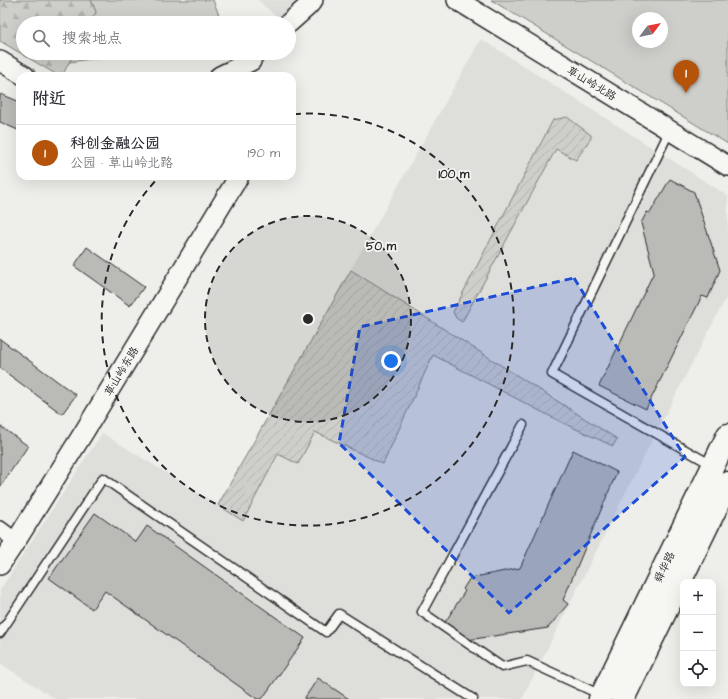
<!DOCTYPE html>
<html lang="zh">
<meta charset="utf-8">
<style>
:root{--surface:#fff;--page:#f2f2f3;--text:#2b2b33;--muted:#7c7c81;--line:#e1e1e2;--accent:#b45309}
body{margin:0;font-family:"Architects Daughter","LXGW WenKai TC",sans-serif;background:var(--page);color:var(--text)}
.controls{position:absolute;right:12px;bottom:12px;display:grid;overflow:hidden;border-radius:8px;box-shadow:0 4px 16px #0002}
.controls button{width:36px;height:36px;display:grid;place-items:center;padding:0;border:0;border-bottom:1px solid var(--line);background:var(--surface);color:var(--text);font:20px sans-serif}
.compass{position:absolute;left:632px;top:12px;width:36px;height:36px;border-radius:50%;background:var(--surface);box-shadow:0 4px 16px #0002;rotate:58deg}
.you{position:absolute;left:391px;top:361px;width:14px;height:14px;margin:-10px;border:3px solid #fff;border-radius:50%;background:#1a73e8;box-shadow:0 0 0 6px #1a73e833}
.badge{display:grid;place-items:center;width:26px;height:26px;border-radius:50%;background:var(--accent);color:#fff;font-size:13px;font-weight:700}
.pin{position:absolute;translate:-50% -33px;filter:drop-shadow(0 1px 2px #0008)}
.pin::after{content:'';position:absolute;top:21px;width:14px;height:12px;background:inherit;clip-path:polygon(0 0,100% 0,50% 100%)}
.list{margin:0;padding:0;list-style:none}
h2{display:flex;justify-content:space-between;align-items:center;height:52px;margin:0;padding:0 16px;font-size:17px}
h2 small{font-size:13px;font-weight:400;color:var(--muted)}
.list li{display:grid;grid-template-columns:26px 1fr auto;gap:12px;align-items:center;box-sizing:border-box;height:56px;padding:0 16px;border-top:1px solid var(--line)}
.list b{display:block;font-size:15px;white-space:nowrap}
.list p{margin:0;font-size:13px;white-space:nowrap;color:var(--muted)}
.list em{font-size:13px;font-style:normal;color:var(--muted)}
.icon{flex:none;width:22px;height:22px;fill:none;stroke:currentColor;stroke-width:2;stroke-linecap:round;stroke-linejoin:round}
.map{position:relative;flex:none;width:728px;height:699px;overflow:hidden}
.search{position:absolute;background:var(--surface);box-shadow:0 4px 16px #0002;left:16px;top:16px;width:280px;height:44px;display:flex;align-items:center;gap:10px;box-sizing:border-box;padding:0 14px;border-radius:22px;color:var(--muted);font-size:15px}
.panel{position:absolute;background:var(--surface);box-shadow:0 4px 16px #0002;left:16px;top:72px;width:280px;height:108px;border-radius:12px}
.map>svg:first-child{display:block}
</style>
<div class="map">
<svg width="728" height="699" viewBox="0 0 728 699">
<defs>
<pattern id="forest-firs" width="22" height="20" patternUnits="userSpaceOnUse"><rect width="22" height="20" fill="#cececa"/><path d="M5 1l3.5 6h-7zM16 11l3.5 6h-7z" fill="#b1b1ae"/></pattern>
<pattern id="garden-furrows" width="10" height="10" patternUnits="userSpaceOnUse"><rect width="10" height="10" fill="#cececa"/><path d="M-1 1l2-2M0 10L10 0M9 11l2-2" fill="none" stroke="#b1b1ae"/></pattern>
</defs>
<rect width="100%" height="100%" fill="#eeeeea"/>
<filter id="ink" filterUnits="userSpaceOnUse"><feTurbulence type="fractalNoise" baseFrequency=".025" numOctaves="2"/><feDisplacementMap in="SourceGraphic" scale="8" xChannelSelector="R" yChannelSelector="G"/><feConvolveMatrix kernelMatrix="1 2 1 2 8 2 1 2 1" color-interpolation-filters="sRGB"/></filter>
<g filter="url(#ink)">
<path fill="#dededb" d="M258 0H296L279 19Z
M481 39 728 196V294L644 456 522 699H55L0 663V590L102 433 218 505Z"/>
<path fill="#cececa" stroke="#7c7c7a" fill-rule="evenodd" d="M91 0H213L222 23H90L96 12Z
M491 0H728V144ZM638 18H662V42H638Z
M74 53H135L69 62Z"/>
<path fill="url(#forest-firs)" stroke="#7c7c7a" d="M0 0H91L96 12 90 23H23V53H74L62 76H59L0 41Z"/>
<path fill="url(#garden-furrows)" stroke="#7c7c7a" d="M567 117 591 135V138L576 160 556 149 462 322 456 318 453 312 553 120Z
M351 270 617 439 613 446 563 423 433 355 383 464 315 432 298 464 278 454 243 521 218 505Z"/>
<path fill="#babab7" stroke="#2b2b2b" d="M1 94 20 102V131L0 122V97Z
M670 179 694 192 720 270 708 298 702 296 646 409 599 386 654 272 641 223 647 212 650 213Z
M87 247 144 287 130 306 74 266Z
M0 339 76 395 62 414 0 368Z
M0 426 28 446 0 487Z
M573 450 617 472 563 600 568 604 548 628 467 640 444 624 465 591 463 589 470 578 520 568Z
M95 513 136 542 147 526 305 638 262 699H257L105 591 92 609 49 578Z
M318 678 349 699H304Z"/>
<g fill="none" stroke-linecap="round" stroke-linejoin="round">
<g stroke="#2b2b2b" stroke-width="11">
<path id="service" d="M670 130 552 374 712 465
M523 425 422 612 502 667 527 661 601 695
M0 633 103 478 326 632 339 614 473 699"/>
</g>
<g stroke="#2b2b2b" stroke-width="18">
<path id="minor" d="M0 529 16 541"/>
</g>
<g stroke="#2b2b2b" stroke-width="22">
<path id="tertiary" d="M457 0 728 166
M289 23 308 6 313 0
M0 61 25 76
M220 76 251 61V58L256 53
M0 565 16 541 84 432 239 176"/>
</g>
<g stroke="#2b2b2b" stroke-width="25">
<path id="primary" d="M600 699 728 435
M623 699 728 483"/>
</g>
<use href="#service" stroke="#f6f6f2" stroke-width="8"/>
<use href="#minor" stroke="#f6f6f2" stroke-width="15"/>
<use href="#tertiary" stroke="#f6f6f2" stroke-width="19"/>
<use href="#primary" stroke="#f6f6f2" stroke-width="22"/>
</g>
</g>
<path fill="#1d4ed8" fill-opacity="0.2" stroke="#1d4ed8" stroke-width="3" stroke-dasharray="8 5" stroke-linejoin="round" d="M574 278 685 457 509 613 339 443 360 327Z"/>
<circle cx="308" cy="319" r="103" fill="#2b2b2b" fill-opacity=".12"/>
<g fill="none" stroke="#2b2b2b" stroke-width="2" stroke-dasharray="7 5">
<circle cx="308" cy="319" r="103"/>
<path d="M294 114A206 206 0 1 1 159 177"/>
</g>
<g text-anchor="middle" stroke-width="3.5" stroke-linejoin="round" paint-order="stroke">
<g font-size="11" fill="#2b2b2b" stroke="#f6f6f2">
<text transform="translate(592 83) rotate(31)" y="4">草山岭北路</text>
<text transform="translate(121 371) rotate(-59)" y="4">草山岭东路</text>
<text transform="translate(664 567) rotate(-64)" y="4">舜华路</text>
</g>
</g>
<circle cx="308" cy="319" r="6" fill="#2b2b2b" stroke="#f6f6f2" stroke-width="2"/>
<g font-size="12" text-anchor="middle" font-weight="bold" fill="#2b2b2b" stroke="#f6f6f2" stroke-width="3.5" stroke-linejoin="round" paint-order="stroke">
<text x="454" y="178">100 m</text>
<text x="381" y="250">50 m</text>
</g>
</svg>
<div class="controls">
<button>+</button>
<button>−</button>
<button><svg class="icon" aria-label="locate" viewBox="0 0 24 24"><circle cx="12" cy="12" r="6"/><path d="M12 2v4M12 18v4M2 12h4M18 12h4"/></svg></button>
</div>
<svg class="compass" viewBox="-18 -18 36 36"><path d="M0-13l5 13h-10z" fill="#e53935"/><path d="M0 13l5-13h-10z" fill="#7c7c81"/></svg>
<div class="you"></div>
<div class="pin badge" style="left:686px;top:93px">1</div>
<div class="search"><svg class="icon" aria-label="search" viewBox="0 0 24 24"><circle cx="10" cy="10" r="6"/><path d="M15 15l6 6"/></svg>搜索地点</div>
<section class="panel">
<h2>附近<small></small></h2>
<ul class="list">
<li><span class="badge">1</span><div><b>科创金融公园</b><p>公园 · 草山岭北路</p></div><em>190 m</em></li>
</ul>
</section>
</div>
